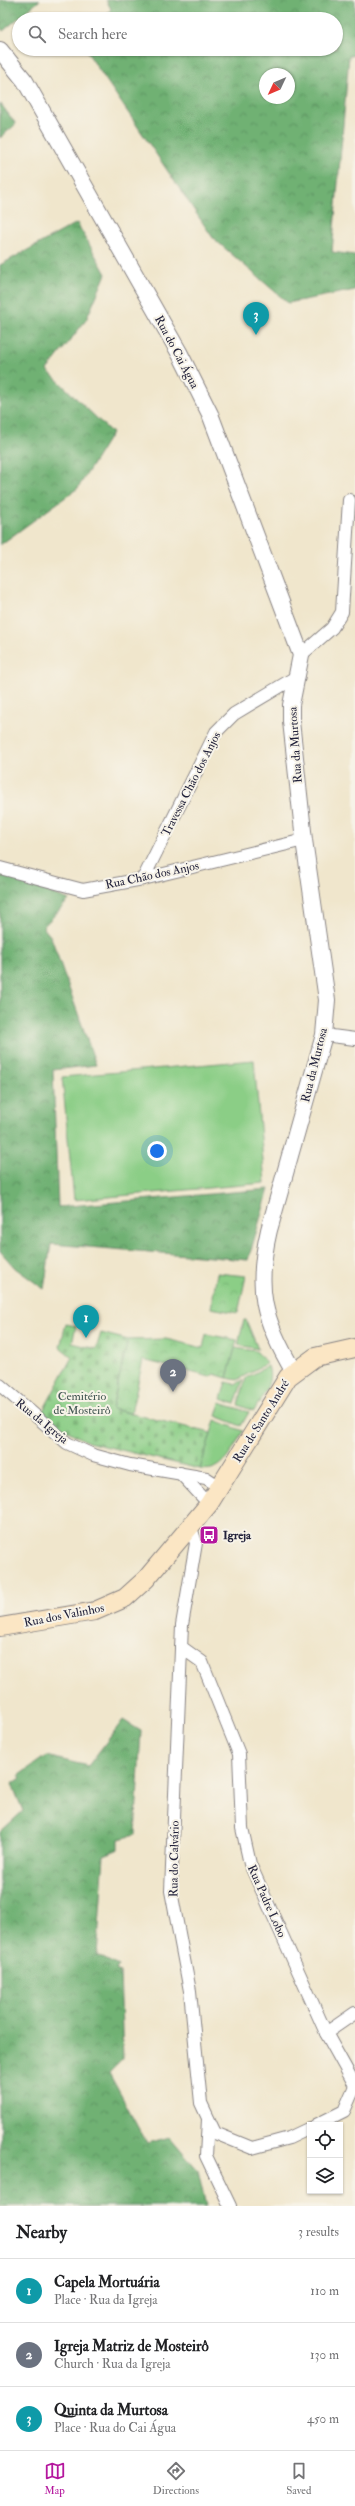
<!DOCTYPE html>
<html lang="en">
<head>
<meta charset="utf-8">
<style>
	:root { --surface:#fff; --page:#f6f6f6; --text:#202124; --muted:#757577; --line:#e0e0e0; --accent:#b5179e }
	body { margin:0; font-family:"IM FELL Double Pica",serif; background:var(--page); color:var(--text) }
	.controls { position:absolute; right:12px; bottom:12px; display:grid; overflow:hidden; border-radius:0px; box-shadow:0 1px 3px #0004 }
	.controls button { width:36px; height:36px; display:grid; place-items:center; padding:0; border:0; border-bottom:1px solid var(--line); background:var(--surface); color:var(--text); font:20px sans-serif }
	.compass { position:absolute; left:259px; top:68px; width:36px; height:36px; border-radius:50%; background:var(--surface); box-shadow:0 1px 3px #0004; rotate:226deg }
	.you { position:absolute; left:157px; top:1151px; width:14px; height:14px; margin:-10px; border:3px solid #fff; border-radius:50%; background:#1a73e8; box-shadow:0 0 0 6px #1a73e833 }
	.badge { display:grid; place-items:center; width:26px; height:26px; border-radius:50%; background:var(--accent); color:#fff; font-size:13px; font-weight:700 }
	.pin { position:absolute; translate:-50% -33px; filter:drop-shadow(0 1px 2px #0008) }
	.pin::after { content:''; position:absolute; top:21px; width:14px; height:12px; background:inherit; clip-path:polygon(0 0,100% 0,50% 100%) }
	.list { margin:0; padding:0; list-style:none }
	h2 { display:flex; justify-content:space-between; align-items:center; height:52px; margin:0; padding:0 16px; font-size:17px }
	h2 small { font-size:13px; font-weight:400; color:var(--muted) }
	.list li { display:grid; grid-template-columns:26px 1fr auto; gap:12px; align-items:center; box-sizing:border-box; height:64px; padding:0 16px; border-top:1px solid var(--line) }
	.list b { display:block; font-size:15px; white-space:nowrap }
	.list p { margin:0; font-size:13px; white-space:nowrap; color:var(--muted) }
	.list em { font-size:13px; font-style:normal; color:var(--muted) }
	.icon { flex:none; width:22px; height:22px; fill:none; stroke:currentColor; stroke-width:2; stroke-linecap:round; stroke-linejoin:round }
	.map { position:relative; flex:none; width:355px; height:2206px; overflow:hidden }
	.search { position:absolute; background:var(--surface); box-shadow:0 1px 3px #0004; left:12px; right:12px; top:12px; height:44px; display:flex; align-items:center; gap:10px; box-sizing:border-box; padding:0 14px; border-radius:22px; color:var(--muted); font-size:15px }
	.sheet { height:244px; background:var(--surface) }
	nav { display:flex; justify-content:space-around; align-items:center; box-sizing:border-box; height:56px; border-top:1px solid var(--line); background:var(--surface); font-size:11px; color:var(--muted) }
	nav a { display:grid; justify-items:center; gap:2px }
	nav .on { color:var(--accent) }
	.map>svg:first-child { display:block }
	.green { fill:#8bce86; stroke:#567860 }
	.forest { fill:url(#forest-crowns); stroke:#496a57; fill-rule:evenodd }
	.cemetery { fill:url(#cemetery-stones); stroke:#567860 }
	.park { fill:url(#park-crowns); stroke:#567860 }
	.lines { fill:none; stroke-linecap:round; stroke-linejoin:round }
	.minor-casing { stroke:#898484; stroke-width:14 }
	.tertiary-casing { stroke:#898484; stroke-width:18 }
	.secondary-casing { stroke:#898484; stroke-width:20 }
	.minor { stroke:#fff; stroke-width:12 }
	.tertiary { stroke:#fff; stroke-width:16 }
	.secondary { stroke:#fbe6c4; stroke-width:18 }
	.labels { text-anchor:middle; stroke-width:4; stroke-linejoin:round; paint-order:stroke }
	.street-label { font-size:12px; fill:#22223b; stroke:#f7f3e8 }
	.park-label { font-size:12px; fill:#425652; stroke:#f7f3e8 }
	.poi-label { font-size:12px; font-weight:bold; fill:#22223b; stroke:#f7f3e8; text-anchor:start }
</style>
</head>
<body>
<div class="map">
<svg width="355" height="2206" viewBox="0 0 355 2206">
	<defs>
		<pattern id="forest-crowns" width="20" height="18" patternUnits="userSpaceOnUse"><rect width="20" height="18" fill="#70b173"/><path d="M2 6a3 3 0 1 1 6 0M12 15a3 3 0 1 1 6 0" fill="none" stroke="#5c9060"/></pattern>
		<pattern id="cemetery-stones" width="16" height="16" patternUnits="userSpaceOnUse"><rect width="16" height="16" fill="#8bce86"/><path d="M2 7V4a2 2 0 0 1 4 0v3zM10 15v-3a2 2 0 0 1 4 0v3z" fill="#78b175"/></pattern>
		<pattern id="park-crowns" width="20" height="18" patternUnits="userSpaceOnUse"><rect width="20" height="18" fill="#8bce86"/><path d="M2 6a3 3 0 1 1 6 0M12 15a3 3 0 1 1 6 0" fill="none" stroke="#78b175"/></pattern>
	</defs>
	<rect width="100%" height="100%" fill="#f7f3e8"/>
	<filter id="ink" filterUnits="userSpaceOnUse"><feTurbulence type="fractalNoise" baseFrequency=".025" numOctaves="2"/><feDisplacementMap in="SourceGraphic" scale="8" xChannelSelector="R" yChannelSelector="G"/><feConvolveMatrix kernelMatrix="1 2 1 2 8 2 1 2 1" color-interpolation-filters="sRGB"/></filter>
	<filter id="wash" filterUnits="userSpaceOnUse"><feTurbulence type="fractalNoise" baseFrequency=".012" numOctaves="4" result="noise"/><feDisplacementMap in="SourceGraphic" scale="16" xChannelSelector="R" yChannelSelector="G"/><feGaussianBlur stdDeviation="0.9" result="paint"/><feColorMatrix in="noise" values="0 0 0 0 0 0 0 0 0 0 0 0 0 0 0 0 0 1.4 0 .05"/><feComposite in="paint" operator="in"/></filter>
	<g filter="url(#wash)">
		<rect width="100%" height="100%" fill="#f0e6cc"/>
		<!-- green -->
		<g class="green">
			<polygon points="254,1060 265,1183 74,1200 62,1077"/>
			<polygon points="244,1320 246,1320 258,1349 238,1345"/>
			<polygon points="235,1348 256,1351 267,1363 237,1380 227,1378"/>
			<path d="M268,1366C274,1383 262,1396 254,1411L238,1405L246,1378Z"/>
			<polygon points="243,1380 235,1404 221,1399 226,1382 235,1384"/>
			<polygon points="220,1403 249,1412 241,1426 216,1416"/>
			<path d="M215,1420L243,1431C233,1448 224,1474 200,1469Z"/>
		</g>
		<!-- forest -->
		<g class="forest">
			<polygon points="0,0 40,0 3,31 0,27"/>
			<path d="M106,0H355V55L349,56L332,252L355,255V290L288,303L213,238L85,49H336V19H104L111,9ZM265,74H289V98H265Z"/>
			<polygon points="0,103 16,124 0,138"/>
			<polygon points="77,223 106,274 86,320 47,370 112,433 78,488 0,545 0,265"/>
			<polygon points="0,873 69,900 43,927 51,937 96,1065 53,1070 58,1207 269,1189 248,1260 51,1244 44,1289 15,1268 0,1251"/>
			<polygon points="123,1720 141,1731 135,1835 119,1839 119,1849 104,1855 97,1955 118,1966 116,1970 120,1972 123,2059 109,2073 147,2143 170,2137 198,2170 206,2206 0,2206 0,1832 23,1811 12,1784 21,1778 19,1775 46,1756 88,1766"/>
		</g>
		<!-- cemetery -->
		<polygon class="cemetery" points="66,1324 76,1326 72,1343 96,1349 101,1333 128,1340 112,1409 211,1433 200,1469 88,1442 66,1430 43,1411 72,1357 60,1347"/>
		<!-- park -->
		<g class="park">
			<polygon points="217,1273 246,1276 238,1313 211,1308"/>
			<polygon points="206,1334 237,1340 227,1378 214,1374 210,1377 143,1360 131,1413 112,1409 128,1340 166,1339 203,1348"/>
		</g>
	</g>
	<g filter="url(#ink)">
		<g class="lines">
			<!-- minor casing -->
			<g class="minor-casing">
				<g id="minor">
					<polyline points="301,655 332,628 342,612 349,500"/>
					<polyline points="0,868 83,890 143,879 304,840"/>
					<polyline points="143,879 216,732 234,714 296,677"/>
					<polyline points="324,1035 355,1039"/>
					<polyline points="0,1385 67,1443 93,1455 130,1465 206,1478 220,1487"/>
					<polyline points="180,1473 209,1504"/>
					<polyline points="191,1528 196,1543 182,1625 171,1891 190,1991 201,2103 215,2133 252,2148 289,2138 310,2128"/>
					<polyline points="181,1647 202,1662 239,1754 242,1828 250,1864 326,2033 355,2085"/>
					<polyline points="326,2033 355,2013"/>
					<polyline points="208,2119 206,2156 230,2206"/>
					<polyline points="316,2125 344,2111 355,2086"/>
				</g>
			</g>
			<!-- tertiary casing -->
			<g class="tertiary-casing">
				<path id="tertiary" d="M0,50L25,81L180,354L210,414L301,655L291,705V721L304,840L327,1000L324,1035L269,1230C255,1289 263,1320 294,1372"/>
			</g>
			<!-- secondary casing -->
			<g class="secondary-casing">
				<polyline id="secondary" points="0,1627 95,1611 125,1598 146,1579 209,1504 288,1377 315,1357 355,1348"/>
			</g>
			<!-- minor -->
			<use href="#minor" class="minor"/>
			<!-- tertiary -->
			<use href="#tertiary" class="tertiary"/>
			<!-- secondary -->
			<use href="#secondary" class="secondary"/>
		</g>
	</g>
	<!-- icons -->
	<defs>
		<g id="bus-square" transform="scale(1)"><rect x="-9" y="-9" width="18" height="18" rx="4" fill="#b5179e" stroke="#f7f3e8"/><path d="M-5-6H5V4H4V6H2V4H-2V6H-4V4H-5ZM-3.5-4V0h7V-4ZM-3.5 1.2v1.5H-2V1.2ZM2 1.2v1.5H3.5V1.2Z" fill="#fff"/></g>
	</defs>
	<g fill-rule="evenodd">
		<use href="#bus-square" x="209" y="1535"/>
	</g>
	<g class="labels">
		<!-- street labels -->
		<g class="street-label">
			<text transform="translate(177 352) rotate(62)" y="4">Rua do Cai Água</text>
			<text transform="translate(295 745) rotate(-94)" y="4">Rua da Murtosa</text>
			<text transform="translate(191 784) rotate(-63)" y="4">Travessa Chão dos Anjos</text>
			<text transform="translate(152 875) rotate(-12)" y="4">Rua Chão dos Anjos</text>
			<text transform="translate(314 1065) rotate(-76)" y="4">Rua da Murtosa</text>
			<text transform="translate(42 1421) rotate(39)" y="4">Rua da Igreja</text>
			<text transform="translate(261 1421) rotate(-58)" y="4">Rua de Santo André</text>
			<text transform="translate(64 1615) rotate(-11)" y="4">Rua dos Valinhos</text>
			<text transform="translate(174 1859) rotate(-89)" y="4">Rua do Calvário</text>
			<text transform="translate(267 1901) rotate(66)" y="4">Rua Padre Lobo</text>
		</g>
		<!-- park labels -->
		<g class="park-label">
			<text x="82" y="1400">Cemitério<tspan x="82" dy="14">de Mosteirô</tspan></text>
		</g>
		<!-- poi labels -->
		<g class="poi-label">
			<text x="223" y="1539">Igreja</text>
		</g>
	</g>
</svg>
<div class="controls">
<button><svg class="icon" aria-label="locate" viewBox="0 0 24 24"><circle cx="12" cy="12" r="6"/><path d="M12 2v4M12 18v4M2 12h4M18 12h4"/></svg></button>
<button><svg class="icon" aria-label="layers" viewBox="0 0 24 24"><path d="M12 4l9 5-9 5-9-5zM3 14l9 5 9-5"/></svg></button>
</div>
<svg class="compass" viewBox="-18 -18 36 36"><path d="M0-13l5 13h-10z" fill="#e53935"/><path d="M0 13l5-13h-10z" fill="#757577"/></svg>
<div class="you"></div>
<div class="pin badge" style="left:86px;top:1338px;background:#0f9aa8">1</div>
<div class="pin badge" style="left:173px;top:1392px;background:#6b7280">2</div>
<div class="pin badge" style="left:256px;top:335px;background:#0f9aa8">3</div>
<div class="search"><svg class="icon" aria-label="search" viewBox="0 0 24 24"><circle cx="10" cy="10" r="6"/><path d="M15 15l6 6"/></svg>Search here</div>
</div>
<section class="sheet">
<h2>Nearby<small>3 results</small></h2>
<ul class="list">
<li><span class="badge" style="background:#0f9aa8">1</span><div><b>Capela Mortuária</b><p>Place · Rua da Igreja</p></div><em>110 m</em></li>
<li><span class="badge" style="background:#6b7280">2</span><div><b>Igreja Matriz de Mosteirô</b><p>Church · Rua da Igreja</p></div><em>130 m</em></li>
<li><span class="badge" style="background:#0f9aa8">3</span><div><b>Quinta da Murtosa</b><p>Place · Rua do Cai Água</p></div><em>450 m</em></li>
</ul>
</section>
<nav>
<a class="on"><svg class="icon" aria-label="map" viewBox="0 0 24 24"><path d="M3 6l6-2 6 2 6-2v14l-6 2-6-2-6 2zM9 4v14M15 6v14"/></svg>Map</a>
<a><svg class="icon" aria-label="directions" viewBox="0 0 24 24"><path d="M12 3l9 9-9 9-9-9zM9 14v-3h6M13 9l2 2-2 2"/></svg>Directions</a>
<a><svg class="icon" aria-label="saved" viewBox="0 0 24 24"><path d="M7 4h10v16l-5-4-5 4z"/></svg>Saved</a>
</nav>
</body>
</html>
